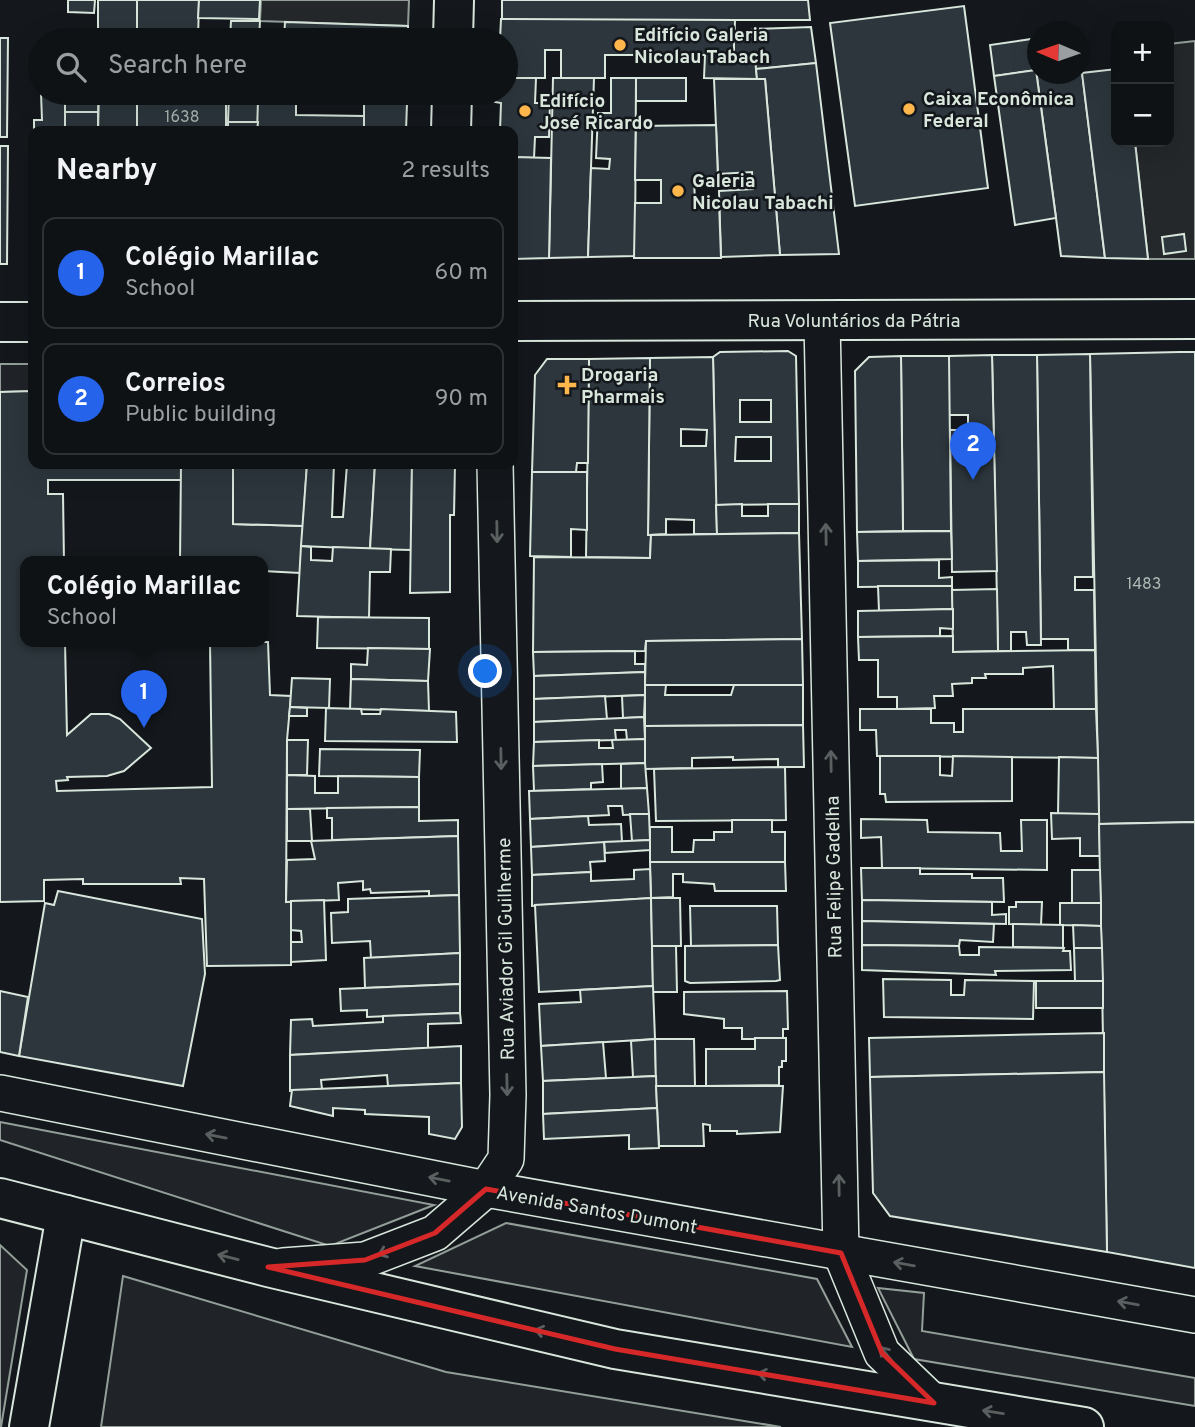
<!DOCTYPE html>
<html lang="en">
<head>
<meta charset="utf-8">
<style>
	:root { --surface:#0f1215; --page:#181b1e; --text:#f1f3f6; --muted:#9b9ea0; --line:#2f3234; --accent:#2563eb }
	body { margin:0; font-family:Overpass,sans-serif; background:var(--page); color:var(--text) }
	.controls { position:absolute; right:21px; top:21px; display:grid; overflow:hidden; border-radius:14px; box-shadow:0 7px 28px #0002 }
	.controls button { width:63px; height:63px; display:grid; place-items:center; padding:0; border:0; border-bottom:2px solid var(--line); background:var(--surface); color:var(--text); font:35px sans-serif }
	.compass { position:absolute; left:1027px; top:21px; width:63px; height:63px; border-radius:50%; background:var(--surface); box-shadow:0 7px 28px #0002; rotate:272deg }
	.you { position:absolute; left:486px; top:672px; width:24px; height:24px; margin:-18px; border:5px solid #fff; border-radius:50%; background:#1a73e8; box-shadow:0 0 0 10px #1a73e833 }
	.badge { display:grid; place-items:center; width:46px; height:46px; border-radius:50%; background:var(--accent); color:#fff; font-size:23px; font-weight:700 }
	.pin { position:absolute; translate:-50% -58px; filter:drop-shadow(0 2px 4px #0008) }
	.pin::after { content:''; position:absolute; top:37px; width:24px; height:21px; background:inherit; clip-path:polygon(0 0,100% 0,50% 100%) }
	.popup { position:absolute; left:20px; top:556px; width:248px; height:91px; box-sizing:border-box; display:grid; place-content:center; border-radius:14px; background:var(--surface); filter:drop-shadow(0 2px 5px #0005); font-size:23px; white-space:nowrap; color:var(--muted) }
	.popup b { font-size:26px; color:var(--text) }
	.popup::after { content:''; position:absolute; left:50%; top:100%; margin-left:-14px; border:14px solid transparent; border-top-color:var(--surface) }
	.list { margin:0; padding:0; list-style:none }
	h2 { display:flex; justify-content:space-between; align-items:center; height:91px; margin:0; padding:0 28px; font-size:30px }
	h2 small { font-size:23px; font-weight:400; color:var(--muted) }
	.list li { display:grid; grid-template-columns:46px 1fr auto; gap:21px; align-items:center; box-sizing:border-box; height:112px; margin:0 14px 14px; padding:0 14px; border:2px solid var(--line); border-radius:14px }
	.list b { display:block; font-size:26px; white-space:nowrap }
	.list p { margin:0; font-size:23px; white-space:nowrap; color:var(--muted) }
	.list em { font-size:23px; font-style:normal; color:var(--muted) }
	.icon { flex:none; width:38px; height:38px; fill:none; stroke:currentColor; stroke-width:2; stroke-linecap:round; stroke-linejoin:round }
	.map { position:relative; flex:none; width:1195px; height:1427px; overflow:hidden }
	.search { position:absolute; background:var(--surface); box-shadow:0 7px 28px #0002; left:28px; top:28px; width:490px; height:77px; display:flex; align-items:center; gap:18px; box-sizing:border-box; padding:0 24px; border-radius:38px; color:var(--muted); font-size:26px }
	.panel { position:absolute; background:var(--surface); box-shadow:0 7px 28px #0002; left:28px; top:126px; width:490px; height:343px; border-radius:14px }
	.map>svg:first-child { display:block }
	.green { fill:#202428; stroke:#939e99; stroke-width:2 }
	.parking { fill:#24282b; stroke:#939e99; stroke-width:2 }
	.building { fill:#2c363c; stroke:#d8e6dc; stroke-width:2; fill-rule:evenodd }
	.lines { fill:none; stroke-linecap:round; stroke-linejoin:round }
	.street-casing { stroke:#d8e6dc; stroke-width:38 }
	.secondary-casing { stroke:#d8e6dc; stroke-width:42 }
	.primary-casing { stroke:#d8e6dc; stroke-width:42 }
	.street { stroke:#14181c; stroke-width:35 }
	.secondary { stroke:#14181c; stroke-width:38 }
	.primary { stroke:#14181c; stroke-width:38 }
	.oneway { stroke:#59605f }
	.marked { fill:none; stroke:#d62828; stroke-width:5; stroke-linejoin:round }
	.poi-dot { fill:#ffb74d; stroke:#14181c; stroke-width:2.5 }
	.labels { text-anchor:middle; stroke-width:5; stroke-linejoin:round; paint-order:stroke }
	.number-label { font-size:16px; fill:#adbab4 }
	.poi-label { font-size:19px; font-weight:bold; fill:#d8e6dc; stroke:#14181c; text-anchor:start }
	.street-label { font-size:19px; fill:#d8e6dc; stroke:#14181c }
</style>
</head>
<body>
<div class="map">
<svg width="1195" height="1427" viewBox="0 0 1195 1427">
	<rect width="100%" height="100%" fill="#14181c"/>
	<!-- green -->
	<g class="green">
		<polygon points="0,364 33,364 33,391 0,392"/>
		<polygon points="0,1122 434,1205 330,1246 0,1140"/>
		<polygon points="506,1223 817,1279 852,1347 415,1266"/>
		<polygon points="0,1245 27,1270 1,1427 0,1427"/>
		<polygon points="123,1276 446,1372 781,1427 101,1427"/>
		<polygon points="878,1288 924,1293 922,1331 1195,1378 1195,1406 914,1359"/>
	</g>
	<!-- parking -->
	<g class="parking">
		<polygon points="261,0 409,0 408,26 260,21"/>
		<polygon points="1195,41 1195,259 1148,259 1135,142 1169,142 1169,44"/>
	</g>
	<!-- building -->
	<g class="building">
		<polygon points="68,0 95,0 94,13 68,12"/>
		<rect x="98" y="0" width="39" height="40"/>
		<polygon points="137,0 199,0 198,40 137,40"/>
		<polygon points="199,0 260,0 259,19 198,18"/>
		<polygon points="502,0 808,0 810,20 502,20"/>
		<polygon points="964,6 988,188 855,206 830,23"/>
		<polygon points="501,19 735,20 734,55 755,56 757,79 704,78 705,55 605,55 605,78 561,78 561,50 545,50 545,78 506,78 506,40 500,40"/>
		<polygon points="231,21 260,21 259,40 230,40"/>
		<polygon points="285,22 408,26 408,40 284,40"/>
		<polygon points="811,27 816,63 756,69 755,56 734,55 734,35 752,36 752,29"/>
		<polygon points="69,34 98,35 98,40 64,40 69,39"/>
		<polygon points="0,38 8,38 7,137 0,137"/>
		<polygon points="1038,38 1038,70 994,76 990,45"/>
		<polygon points="816,63 839,254 780,255 765,79 757,79 756,69"/>
		<polygon points="1080,64 1081,64 1105,258 1061,256 1056,218 1036,70 1038,74 1080,74"/>
		<polygon points="1116,69 1116,142 1135,142 1148,259 1105,258 1082,73"/>
		<polygon points="1036,70 1056,218 1015,225 994,76"/>
		<polygon points="506,78 536,78 535,103 550,103 549,137 535,137 534,158 513,157 513,131 500,131 501,103 495,102 495,93 506,93"/>
		<polygon points="553,78 594,78 588,257 549,258"/>
		<polygon points="611,78 636,78 635,256 588,257 591,168 609,169 610,159 596,158 598,113 611,113"/>
		<rect x="636" y="78" width="50" height="23"/>
		<polygon points="714,79 765,79 780,255 721,257 719,191 753,189 752,172 718,174"/>
		<polygon points="41,93 65,93 65,131 34,131 34,120 42,120"/>
		<polygon points="65,93 99,93 98,112 65,112"/>
		<polygon points="99,93 137,93 137,131 98,131"/>
		<polygon points="137,93 218,95 218,100 226,100 226,131 137,131"/>
		<polygon points="229,93 259,93 258,122 228,122"/>
		<polygon points="283,93 407,93 407,103 282,101"/>
		<polygon points="258,101 296,101 296,115 364,116 364,131 257,131"/>
		<polygon points="364,102 407,103 406,131 364,131"/>
		<rect x="65" y="112" width="33" height="19"/>
		<polygon points="228,122 258,122 257,131 228,131"/>
		<polygon points="716,125 718,179 694,179 695,202 719,202 721,258 634,258 635,203 661,203 661,180 635,180 636,126"/>
		<polygon points="0,146 8,146 7,264 0,264"/>
		<polygon points="513,157 551,158 549,258 513,259"/>
		<polygon points="29,186 33,186 33,264 30,264 29,259"/>
		<polygon points="1184,234 1186,251 1164,254 1162,237"/>
		<path d="M788,351L796,356L799,504L716,505L713,357L720,352ZM740,400H771V422H740ZM736,437H771V461H735Z"/>
		<polygon points="1180,352 1195,352 1195,822 1099,824 1090,354"/>
		<polygon points="1090,354 1093,577 1075,577 1075,590 1094,590 1095,650 1068,650 1068,639 1041,639 1037,355"/>
		<polygon points="992,355 1037,355 1041,645 1027,645 1026,632 1011,632 1011,651 998,651"/>
		<polygon points="992,355 997,571 952,572 950,430 968,430 968,415 949,415 949,356"/>
		<polygon points="901,356 949,356 951,531 903,531"/>
		<polygon points="901,356 903,531 857,532 855,371 869,357"/>
		<path d="M713,357L717,534H694V520L666,519V534L648,535L650,358ZM681,429L707,430L706,446H681Z"/>
		<polygon points="650,358 648,535 651,535 650,558 586,557 589,359"/>
		<polygon points="547,359 589,359 588,463 577,463 576,472 532,472 535,375"/>
		<polygon points="33,391 33,464 181,464 181,480 48,480 48,494 63,494 64,562 25,562 25,642 65,642 67,735 91,714 109,714 120,719 151,748 124,771 107,776 67,777 68,780 56,781 57,791 212,787 210,642 268,642 270,695 291,696 287,740 286,902 291,901 291,965 207,966 204,879 180,878 181,884 83,884 83,879 44,880 44,901 0,902 0,392"/>
		<polygon points="181,464 233,464 233,524 303,526 300,573 263,571 263,562 180,562"/>
		<polygon points="233,464 307,464 303,526 233,524"/>
		<polygon points="307,464 334,464 332,517 343,517 347,464 375,464 370,549 301,546"/>
		<polygon points="375,464 412,464 411,550 370,549"/>
		<polygon points="412,464 455,464 454,515 450,515 450,592 410,593"/>
		<polygon points="532,472 587,472 587,530 571,529 571,557 530,556"/>
		<polygon points="742,504 742,516 768,516 768,504 799,504 799,533 717,534 716,505"/>
		<polygon points="951,531 952,559 858,561 857,532"/>
		<polygon points="799,533 802,639 646,641 645,651 533,652 534,557 650,558 651,535"/>
		<polygon points="301,546 311,547 311,560 332,561 333,547 391,549 390,572 370,572 369,618 297,616"/>
		<polygon points="939,560 939,578 952,577 952,586 858,587 858,561"/>
		<polygon points="878,586 952,586 953,609 879,611"/>
		<polygon points="997,589 998,651 953,652 952,590"/>
		<polygon points="953,609 953,629 940,628 940,636 858,637 858,611"/>
		<polygon points="318,617 429,618 429,649 317,648"/>
		<polygon points="953,636 953,652 1095,650 1096,709 1054,710 1053,666 1023,668 1023,674 985,674 986,678 972,678 972,683 952,684 953,696 934,696 935,708 897,709 897,697 878,697 878,660 859,660 858,637"/>
		<polygon points="802,639 803,685 645,685 646,641"/>
		<polygon points="368,648 430,649 428,681 351,679 351,664 367,665"/>
		<polygon points="635,651 635,664 645,664 645,672 534,676 533,652"/>
		<polygon points="645,672 645,695 534,699 534,676"/>
		<polygon points="292,678 330,679 329,708 290,707"/>
		<polygon points="351,679 428,681 429,711 350,709"/>
		<polygon points="645,685 666,685 665,695 731,695 734,685 803,685 803,725 645,726"/>
		<polygon points="645,695 644,717 623,718 622,696"/>
		<polygon points="605,696 607,719 534,722 534,699"/>
		<polygon points="290,707 307,708 307,716 289,716"/>
		<polygon points="326,708 361,709 362,714 380,714 381,709 456,712 457,742 325,741"/>
		<polygon points="860,709 931,709 931,723 954,723 954,732 963,732 963,709 1096,709 1098,758 877,756 876,730 860,730"/>
		<polygon points="644,717 645,739 627,740 626,730 615,730 616,740 534,742 534,722"/>
		<polygon points="803,725 804,767 778,767 778,759 733,760 733,757 692,758 692,768 645,769 645,726"/>
		<polygon points="645,739 645,763 533,766 534,742 599,740 599,748 613,748 612,740"/>
		<polygon points="287,740 308,740 307,775 287,775"/>
		<polygon points="320,749 420,750 419,777 319,776"/>
		<polygon points="880,756 940,756 940,775 952,776 953,756 1012,757 1012,801 886,802 885,794 880,794"/>
		<polygon points="1059,757 1098,758 1099,814 1058,814"/>
		<polygon points="645,763 647,788 621,789 621,764"/>
		<polygon points="602,764 603,782 591,783 591,789 534,791 533,766"/>
		<polygon points="785,767 786,820 656,821 654,769"/>
		<polygon points="287,775 315,776 315,793 338,793 338,776 419,777 419,807 287,809"/>
		<polygon points="647,788 649,814 623,815 622,806 608,806 609,815 530,819 529,791"/>
		<polygon points="419,807 419,821 458,820 458,836 332,840 332,818 327,818 327,808"/>
		<polygon points="287,809 310,809 312,841 287,841"/>
		<polygon points="1051,813 1099,814 1100,856 1080,856 1080,838 1052,839"/>
		<polygon points="630,814 649,814 650,840 632,841"/>
		<polygon points="588,816 589,825 621,824 622,842 531,847 530,819"/>
		<polygon points="861,819 927,820 928,832 1000,833 1001,851 1022,851 1021,820 1047,820 1047,870 882,868 881,837 861,838"/>
		<polygon points="732,820 772,820 772,832 785,832 785,862 650,862 650,827 672,827 672,852 693,852 694,840 714,840 714,832 732,832"/>
		<polygon points="1195,822 1195,1268 1107,1252 1099,824"/>
		<polygon points="458,836 459,895 429,896 429,891 371,893 370,889 363,890 363,881 338,883 339,900 286,902 287,860 315,859 311,841"/>
		<polygon points="650,840 650,850 605,853 604,842"/>
		<polygon points="604,842 605,861 590,862 591,872 532,875 531,847"/>
		<polygon points="650,862 785,862 786,891 715,891 714,884 683,882 683,874 673,874 673,897 651,898"/>
		<polygon points="861,868 920,868 920,874 972,874 972,878 1003,878 1004,902 862,900"/>
		<polygon points="650,869 651,898 532,906 532,875 591,872 591,881 634,879 634,870"/>
		<polygon points="1072,870 1100,870 1101,903 1072,903"/>
		<polygon points="58,891 202,919 205,974 183,1086 19,1056 45,903 54,905"/>
		<polygon points="459,895 460,953 371,958 370,941 332,943 331,913 348,912 348,899"/>
		<polygon points="651,898 653,986 539,992 535,905"/>
		<polygon points="651,898 680,898 681,946 652,946"/>
		<polygon points="324,900 326,960 291,962 291,942 302,942 301,931 291,930 291,901"/>
		<polygon points="862,900 992,902 992,915 1006,914 1006,924 862,921"/>
		<polygon points="1016,902 1042,902 1041,925 1009,924 1009,907 1016,907"/>
		<polygon points="1060,903 1101,903 1101,926 1060,925"/>
		<polygon points="690,906 777,906 778,945 691,946"/>
		<polygon points="862,921 994,924 993,942 960,940 959,946 862,945"/>
		<polygon points="1013,924 1063,925 1063,948 1013,947"/>
		<polygon points="1073,925 1101,926 1102,948 1074,948"/>
		<polygon points="778,945 780,980 776,981 690,983 685,981 685,946"/>
		<polygon points="862,945 959,946 960,955 979,955 979,947 1064,948 1063,951 1070,951 1071,970 995,971 996,975 862,970"/>
		<polygon points="652,946 676,946 677,992 653,992"/>
		<polygon points="1074,948 1102,948 1103,981 1075,981"/>
		<polygon points="460,953 460,984 365,988 364,958"/>
		<polygon points="883,979 951,980 951,995 964,995 965,980 1034,981 1033,1019 884,1017"/>
		<rect x="1036" y="981" width="67" height="27"/>
		<polygon points="460,984 460,1013 367,1017 367,1010 341,1011 340,989"/>
		<polygon points="653,986 655,1039 541,1046 539,1004 581,1002 580,990"/>
		<polygon points="0,991 28,997 19,1056 0,1052"/>
		<polygon points="787,991 788,1029 783,1029 783,1039 742,1039 742,1028 724,1028 724,1019 684,1014 684,992"/>
		<polygon points="460,1013 461,1023 428,1024 428,1048 290,1055 291,1020 312,1019 313,1026 383,1022 383,1016"/>
		<polygon points="1104,1033 1104,1072 870,1077 869,1038"/>
		<polygon points="755,1038 786,1038 786,1061 782,1061 782,1067 779,1067 779,1085 706,1086 706,1049 755,1049"/>
		<polygon points="655,1039 656,1076 633,1077 631,1041"/>
		<polygon points="655,1039 694,1039 695,1086 656,1086"/>
		<polygon points="603,1042 606,1078 543,1081 541,1046"/>
		<polygon points="461,1046 461,1083 388,1086 387,1075 321,1080 322,1089 290,1091 290,1055"/>
		<polygon points="1104,1072 1107,1252 890,1216 873,1193 870,1077"/>
		<polygon points="656,1076 657,1108 543,1114 543,1081"/>
		<polygon points="461,1083 462,1127 455,1139 429,1134 429,1117 365,1114 365,1110 333,1108 333,1116 290,1106 292,1090"/>
		<polygon points="656,1086 783,1086 780,1132 737,1134 737,1131 710,1131 710,1125 703,1124 704,1146 659,1146"/>
		<polygon points="657,1108 659,1148 629,1149 629,1135 544,1139 543,1114"/>
	</g>
	<g class="lines">
		<!-- street casing -->
		<g class="street-casing">
			<g id="street">
				<polyline points="822,320 841,1253 882,1353 934,1403"/>
				<polyline points="0,1093 486,1189 1195,1315"/>
				<polyline points="283,1266 365,1260 435,1233 486,1189 506,1159 508,1095 495,464"/>
			</g>
		</g>
		<!-- secondary casing -->
		<g class="secondary-casing">
			<g id="secondary">
				<polyline points="453,40 454,0"/>
				<polyline points="451,131 452,93"/>
				<polyline points="513,321 1195,319"/>
				<polyline points="0,322 33,322"/>
			</g>
		</g>
		<!-- primary casing -->
		<g class="primary-casing">
			<g id="primary">
				<polyline points="0,1198 268,1267 615,1349 1084,1427"/>
				<polyline points="29,1427 66,1215"/>
			</g>
		</g>
		<!-- street -->
		<use href="#street" class="street"/>
		<!-- secondary -->
		<use href="#secondary" class="secondary"/>
		<!-- primary -->
		<use href="#primary" class="primary"/>
	</g>
	<!-- one-way arrows -->
	<defs><path id="oneway-shaft" d="M-6 0H5M1.5-3L5.5 0L1.5 3" fill="none" stroke-width="1.6" stroke-linecap="round" stroke-linejoin="round" transform="scale(1.75)"/></defs>
	<g class="oneway">
		<use href="#oneway-shaft" transform="translate(497 532) rotate(89)"/>
		<use href="#oneway-shaft" transform="translate(826 534) rotate(-91)"/>
		<use href="#oneway-shaft" transform="translate(501 759) rotate(89)"/>
		<use href="#oneway-shaft" transform="translate(831 761) rotate(-91)"/>
		<use href="#oneway-shaft" transform="translate(507 1085) rotate(89)"/>
		<use href="#oneway-shaft" transform="translate(216 1136) rotate(-169)"/>
		<use href="#oneway-shaft" transform="translate(439 1179) rotate(-169)"/>
		<use href="#oneway-shaft" transform="translate(839 1185) rotate(-91)"/>
		<use href="#oneway-shaft" transform="translate(388 1251) rotate(159)"/>
		<use href="#oneway-shaft" transform="translate(228 1257) rotate(-166)"/>
		<use href="#oneway-shaft" transform="translate(904 1264) rotate(-170)"/>
		<use href="#oneway-shaft" transform="translate(1128 1303) rotate(-170)"/>
		<use href="#oneway-shaft" transform="translate(545 1332) rotate(-167)"/>
		<use href="#oneway-shaft" transform="translate(887 1355) rotate(-129)"/>
		<use href="#oneway-shaft" transform="translate(768 1375) rotate(-170)"/>
		<use href="#oneway-shaft" transform="translate(993 1412) rotate(-171)"/>
	</g>
	<!-- marked area -->
	<path class="marked" d="M486,1189L841,1253L882,1353L934,1403L615,1349L268,1267L365,1260L435,1233Z"/>
	<!-- markers -->
	<g class="poi-dot">
		<circle cx="620" cy="45" r="7"/>
		<circle cx="909" cy="109" r="7"/>
		<circle cx="525" cy="111" r="7"/>
		<circle cx="678" cy="191" r="7"/>
		<path d="M563.5 374.5h7v7h7v7h-7v7h-7v-7h-7v-7h7z"/>
	</g>
	<g class="labels">
		<!-- number labels -->
		<g class="number-label">
			<text x="182" y="122">1638</text>
			<text x="1144" y="589">1483</text>
		</g>
		<!-- poi labels -->
		<g class="poi-label">
			<text x="634" y="41">Edifício Galeria<tspan x="634" dy="22">Nicolau Tabach</tspan></text>
			<text x="923" y="105">Caixa Econômica<tspan x="923" dy="22">Federal</tspan></text>
			<text x="539" y="107">Edifício<tspan x="539" dy="22">José Ricardo</tspan></text>
			<text x="692" y="187">Galeria<tspan x="692" dy="22">Nicolau Tabachi</tspan></text>
			<text x="581" y="381">Drogaria<tspan x="581" dy="22">Pharmais</tspan></text>
		</g>
		<!-- street labels -->
		<g class="street-label">
			<text x="854" y="327">Rua Voluntários da Pátria</text>
			<text transform="translate(833 877) rotate(-91)" y="7">Rua Felipe Gadelha</text>
			<text transform="translate(505 949) rotate(-91)" y="7">Rua Aviador Gil Guilherme</text>
			<text transform="translate(597 1209) rotate(10)" y="7">Avenida Santos Dumont</text>
		</g>
	</g>
</svg>
<div class="controls">
<button>+</button>
<button>−</button>
</div>
<svg class="compass" viewBox="-18 -18 36 36"><path d="M0-13l5 13h-10z" fill="#e53935"/><path d="M0 13l5-13h-10z" fill="#9b9ea0"/></svg>
<div class="you"></div>
<div class="pin badge" style="left:144px;top:728px">1</div>
<div class="popup"><b>Colégio Marillac</b>School</div>
<div class="pin badge" style="left:973px;top:480px">2</div>
<div class="search"><svg class="icon" aria-label="search" viewBox="0 0 24 24"><circle cx="10" cy="10" r="6"/><path d="M15 15l6 6"/></svg>Search here</div>
<section class="panel">
<h2>Nearby<small>2 results</small></h2>
<ul class="list">
<li><span class="badge">1</span><div><b>Colégio Marillac</b><p>School</p></div><em>60 m</em></li>
<li><span class="badge">2</span><div><b>Correios</b><p>Public building</p></div><em>90 m</em></li>
</ul>
</section>
</div>
</body>
</html>
